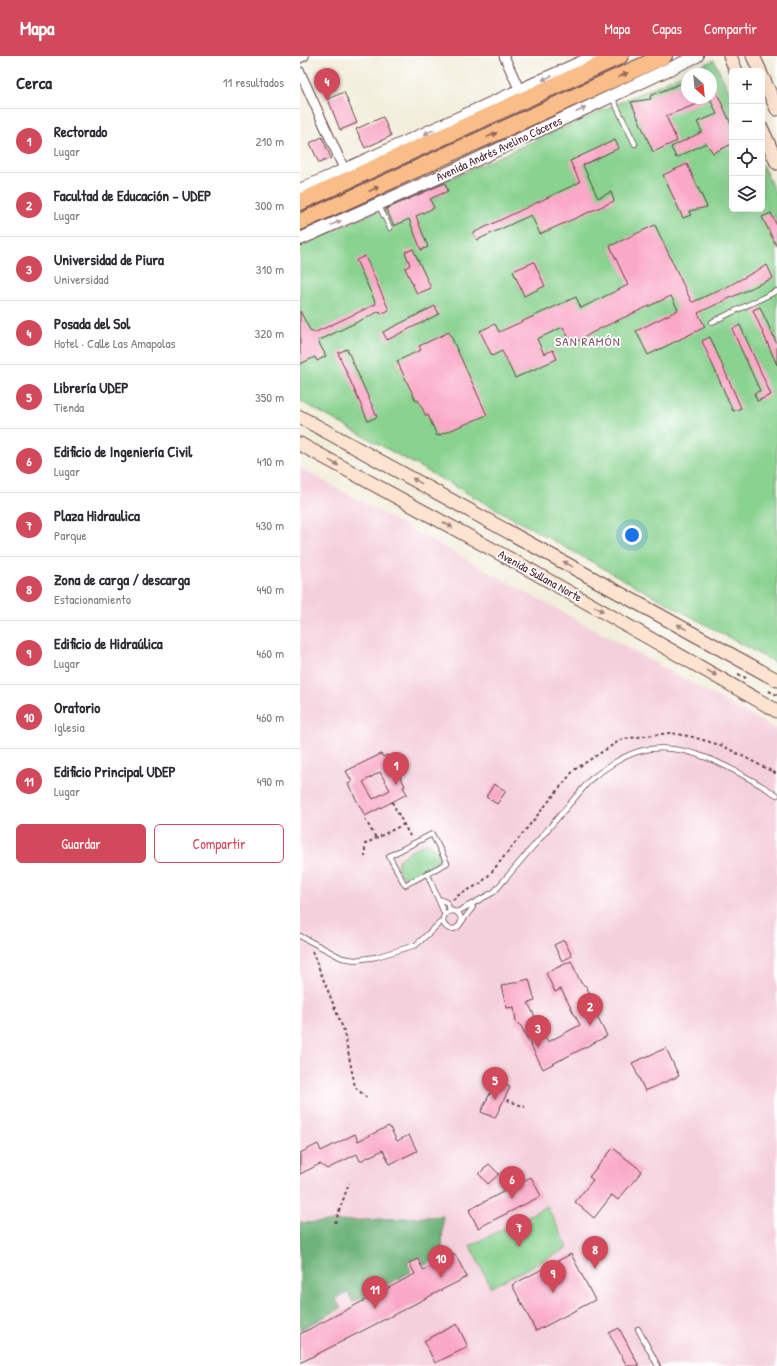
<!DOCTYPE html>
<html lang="es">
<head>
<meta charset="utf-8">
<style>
	:root { --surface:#fff; --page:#f2f2f3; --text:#2b2b33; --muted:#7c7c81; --line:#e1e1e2; --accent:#d1495b }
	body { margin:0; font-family:"Patrick Hand",sans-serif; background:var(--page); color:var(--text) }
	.controls { position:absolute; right:12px; top:12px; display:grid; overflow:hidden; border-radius:6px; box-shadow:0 4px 16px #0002 }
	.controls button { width:36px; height:36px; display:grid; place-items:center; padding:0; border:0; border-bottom:1px solid var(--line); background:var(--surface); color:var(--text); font:20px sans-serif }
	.compass { position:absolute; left:381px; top:12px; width:36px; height:36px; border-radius:50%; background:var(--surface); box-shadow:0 4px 16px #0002; rotate:153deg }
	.you { position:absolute; left:332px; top:479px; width:14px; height:14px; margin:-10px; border:3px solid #fff; border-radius:50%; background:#1a73e8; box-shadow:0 0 0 6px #1a73e833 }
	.badge { display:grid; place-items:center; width:26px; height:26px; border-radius:50%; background:var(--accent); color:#fff; font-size:13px; font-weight:700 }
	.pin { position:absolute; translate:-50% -33px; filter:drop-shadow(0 1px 2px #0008) }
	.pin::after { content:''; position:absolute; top:21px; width:14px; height:12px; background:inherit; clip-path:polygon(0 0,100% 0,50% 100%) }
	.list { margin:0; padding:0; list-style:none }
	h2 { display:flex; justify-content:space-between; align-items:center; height:52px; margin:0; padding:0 16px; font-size:17px }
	h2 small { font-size:13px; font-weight:400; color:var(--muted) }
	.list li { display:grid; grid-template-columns:26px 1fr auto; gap:12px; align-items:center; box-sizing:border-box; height:64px; padding:0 16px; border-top:1px solid var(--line) }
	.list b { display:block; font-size:15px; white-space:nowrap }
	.list p { margin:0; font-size:13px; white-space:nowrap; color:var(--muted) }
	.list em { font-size:13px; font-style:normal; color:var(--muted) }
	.actions { display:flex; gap:8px; padding:12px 16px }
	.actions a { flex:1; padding:9px 0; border:1px solid var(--accent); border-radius:6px; text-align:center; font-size:14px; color:var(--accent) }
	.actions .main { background:var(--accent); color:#fff }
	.icon { flex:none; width:22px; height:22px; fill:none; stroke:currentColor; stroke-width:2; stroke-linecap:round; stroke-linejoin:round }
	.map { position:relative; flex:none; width:477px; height:1310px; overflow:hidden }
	header { display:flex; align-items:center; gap:24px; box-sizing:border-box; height:56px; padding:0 20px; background:var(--accent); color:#fff }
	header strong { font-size:19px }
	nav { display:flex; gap:22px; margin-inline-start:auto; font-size:14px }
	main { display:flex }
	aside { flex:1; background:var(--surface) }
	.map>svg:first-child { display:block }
	.built { fill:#f4cfdc }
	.green { fill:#89d28f; stroke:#6a785d; fill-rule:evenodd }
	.forest { fill:#6eb47a; stroke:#5c6a52 }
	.building { fill:#f9a8c6; fill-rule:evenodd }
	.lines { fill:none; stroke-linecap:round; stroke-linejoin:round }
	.service-casing { stroke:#633e45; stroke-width:6 }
	.minor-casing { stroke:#633e45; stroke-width:11 }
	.tertiary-casing { stroke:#633e45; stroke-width:14 }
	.secondary-casing { stroke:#633e45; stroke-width:15 }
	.trunk-casing { stroke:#633e45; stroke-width:18 }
	.path { stroke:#633e45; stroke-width:2; stroke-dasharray:3 3; stroke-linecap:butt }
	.service { stroke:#fff; stroke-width:4.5 }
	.minor { stroke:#fff; stroke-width:9 }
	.tertiary { stroke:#fff; stroke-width:12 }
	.secondary { stroke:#fce5d0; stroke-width:13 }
	.trunk { stroke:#f8bd89; stroke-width:16 }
	.oneway { fill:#986655 }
	.oneway2 { fill:#ae9aa0 }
	.oneway3 { fill:#a3827e }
	.labels { text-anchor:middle; stroke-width:3.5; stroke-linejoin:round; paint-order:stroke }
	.street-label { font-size:12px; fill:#4a1f2b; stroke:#fff }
	.neighbourhood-label { font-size:13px; letter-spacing:1px; fill:#874f61; stroke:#fff }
</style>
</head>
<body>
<header>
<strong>Mapa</strong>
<nav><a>Mapa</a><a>Capas</a><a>Compartir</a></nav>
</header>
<main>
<aside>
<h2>Cerca<small>11 resultados</small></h2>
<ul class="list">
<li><span class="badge">1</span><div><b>Rectorado</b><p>Lugar</p></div><em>210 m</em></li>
<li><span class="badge">2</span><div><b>Facultad de Educación - UDEP</b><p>Lugar</p></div><em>300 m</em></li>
<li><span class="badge">3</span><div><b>Universidad de Piura</b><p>Universidad</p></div><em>310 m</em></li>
<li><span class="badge">4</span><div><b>Posada del Sol</b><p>Hotel · Calle Las Amapolas</p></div><em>320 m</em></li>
<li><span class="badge">5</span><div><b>Librería UDEP</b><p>Tienda</p></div><em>350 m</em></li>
<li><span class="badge">6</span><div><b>Edificio de Ingeniería Civil</b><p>Lugar</p></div><em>410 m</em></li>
<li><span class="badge">7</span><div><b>Plaza Hidraulica</b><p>Parque</p></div><em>430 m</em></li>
<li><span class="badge">8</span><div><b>Zona de carga / descarga</b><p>Estacionamiento</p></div><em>440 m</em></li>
<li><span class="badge">9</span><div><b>Edificio de Hidraúlica</b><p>Lugar</p></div><em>460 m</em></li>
<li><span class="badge">10</span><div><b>Oratorio</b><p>Iglesia</p></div><em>460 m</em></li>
<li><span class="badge">11</span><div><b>Edificio Principal UDEP</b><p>Lugar</p></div><em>490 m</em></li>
</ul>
<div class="actions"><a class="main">Guardar</a><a>Compartir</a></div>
</aside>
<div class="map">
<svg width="477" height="1310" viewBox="0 0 477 1310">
	<rect width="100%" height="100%" fill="#fff"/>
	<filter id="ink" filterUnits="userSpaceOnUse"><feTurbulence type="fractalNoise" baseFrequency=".025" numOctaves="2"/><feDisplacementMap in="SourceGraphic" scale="8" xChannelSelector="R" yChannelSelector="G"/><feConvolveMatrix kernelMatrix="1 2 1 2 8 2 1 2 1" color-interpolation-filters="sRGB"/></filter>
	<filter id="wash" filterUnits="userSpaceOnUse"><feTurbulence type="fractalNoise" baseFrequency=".012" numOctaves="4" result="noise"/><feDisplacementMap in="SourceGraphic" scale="16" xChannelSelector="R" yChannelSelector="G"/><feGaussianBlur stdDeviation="0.9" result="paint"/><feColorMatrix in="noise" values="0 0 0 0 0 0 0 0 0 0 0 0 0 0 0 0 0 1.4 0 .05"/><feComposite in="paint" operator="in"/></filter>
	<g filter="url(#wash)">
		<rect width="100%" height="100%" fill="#f2eedb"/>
		<!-- built -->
		<polygon class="built" points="0,412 477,674 477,1310 0,1310"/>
		<!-- green -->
		<g class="green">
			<path d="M414,4L432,42V153H462V108L477,141V608L0,345V190ZM387,18H411V42H387Z"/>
			<path d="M126,787C138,789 142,799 136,809C124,818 95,834 98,804L113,793Z"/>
			<polygon points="247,1150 268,1192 191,1231 170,1190"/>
		</g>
		<!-- forest -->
		<polygon class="forest" points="143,1160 142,1200 125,1209 120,1200 107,1206 111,1216 53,1246 48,1236 35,1242 41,1252 0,1274 0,1165 4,1167"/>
		<g id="blocks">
			<!-- building -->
			<g class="building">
				<polygon points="411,24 432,70 432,88 413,97 406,87 376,102 371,91 402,76 397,66 417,58 411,45"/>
				<polygon points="387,25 387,42 410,43 366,60 377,85 353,96 331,46 351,43 350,40"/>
				<polygon points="44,36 57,67 40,74 28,43"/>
				<polygon points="83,61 91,80 65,92 56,73"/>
				<polygon points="22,81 31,102 19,107 10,87"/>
				<polygon points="315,84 319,92 283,109 298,142 311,136 314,145 240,178 231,159 177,184 173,177 280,126 270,105"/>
				<polygon points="387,108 407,151 389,155 391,159 383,162 363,119"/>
				<polygon points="145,127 148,135 130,143 134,152 116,160 128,191 121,194 109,163 94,170 86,153"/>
				<polygon points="471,157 477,170 477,191 462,161"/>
				<polygon points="355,169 391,245 393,246 423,232 423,233 467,209 473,222 398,257 405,271 348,299 336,275 378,254 371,240 299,273 272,288 263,271 237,283 244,298 253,294 257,303 215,322 202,295 192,300 180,275 195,268 199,276 276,241 281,252 328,229 310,190"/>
				<polygon points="113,193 131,232 117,238 105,212 110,209 105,196"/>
				<polygon points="65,200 89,254 81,258 80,255 18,285 26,300 17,305 15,301 0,308 0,255 11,276 13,275 14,277 76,248 56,204"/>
				<polygon points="234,206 245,230 224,240 213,215"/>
				<polygon points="135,250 139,258 87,284 83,276"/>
				<polygon points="460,251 477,288 477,309 453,254"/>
				<polygon points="440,269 471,339 457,345 454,337 460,335 432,273"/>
				<polygon points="149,276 187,359 137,380 128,359 126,360 118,344 116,345 97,305 121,294 119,290"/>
				<polygon points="410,281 441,352 433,355 402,285"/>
				<polygon points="47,293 77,361 68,365 38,297"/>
				<path d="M81,698L83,701L87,699L91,707L93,706L105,730L103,731L107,738L65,760L48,728L52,726L46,715ZM80,716L90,734L73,743L63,726Z"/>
				<polygon points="194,728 206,735 197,748 186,741"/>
				<polygon points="264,884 272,900 262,905 254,889"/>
				<polygon points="271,905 281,927 287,931 289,937 287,941 307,980 243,1013 221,970 216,966 214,951 207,952 201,930 229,923 235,945 228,947 248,986 280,969 261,933 255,936 246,917"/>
				<polygon points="366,992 379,1020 345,1035 332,1007"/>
				<polygon points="196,1025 210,1031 195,1062 181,1056"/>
				<polygon points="89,1070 97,1085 109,1079 117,1095 90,1108 83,1094 60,1105 57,1098 27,1113 20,1108 0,1118 0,1097 18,1088 21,1095 55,1078 58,1085"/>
				<polygon points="313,1092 342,1115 318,1144 312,1139 294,1162 275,1146 293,1124 289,1121"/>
				<polygon points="189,1108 199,1118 188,1128 179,1118"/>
				<polygon points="231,1121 241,1140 178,1172 169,1154"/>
				<polygon points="155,1198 167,1221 0,1307 0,1278 115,1218 109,1207 118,1203 123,1214"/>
				<polygon points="271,1198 295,1244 236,1275 212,1229"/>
				<polygon points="157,1268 168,1291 135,1307 124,1285"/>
				<polygon points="319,1272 339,1310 327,1310 309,1277"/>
			</g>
		</g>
	</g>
	<g filter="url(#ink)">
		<use href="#blocks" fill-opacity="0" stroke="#633e45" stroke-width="1"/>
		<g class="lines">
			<!-- service casing -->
			<g class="service-casing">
				<g id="service">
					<polyline points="312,41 335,88"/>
					<polyline points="78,148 90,172"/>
					<polyline points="412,266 477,235"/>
					<polygon points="132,778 147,807 105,829 89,800"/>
					<polyline points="127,817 145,859"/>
					<polyline points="139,843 146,846 151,855"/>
					<circle cx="152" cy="864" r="9"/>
					<path d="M157,856L194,836L291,723C307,711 325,698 344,694C389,684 440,717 477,739"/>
					<polyline points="161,867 173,851"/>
					<polyline points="0,880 42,902 55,904 76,901 116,889 143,864"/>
					<polyline points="338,1273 358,1310"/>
				</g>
			</g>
			<!-- minor casing -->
			<g class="minor-casing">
				<g id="minor">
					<polyline points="204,0 220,35"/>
					<polyline points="0,2 4,0"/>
					<polyline points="0,16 45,115"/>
				</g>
			</g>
			<!-- tertiary casing -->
			<g class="tertiary-casing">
				<g id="tertiary">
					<polyline points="0,134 295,0"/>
					<polyline points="0,183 146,118 397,0"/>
				</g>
			</g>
			<!-- secondary casing -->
			<g class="secondary-casing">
				<g id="secondary">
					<polyline points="430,0 436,15"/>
					<polyline points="453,0 460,15"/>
					<polyline points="462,20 477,53"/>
					<polyline points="462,73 477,107"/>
					<polyline points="0,361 477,624"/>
					<polyline points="0,388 230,514 477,655"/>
				</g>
			</g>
			<!-- trunk casing -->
			<g class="trunk-casing">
				<g id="trunk">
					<polyline points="0,146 320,0"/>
					<polyline points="0,166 364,0"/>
				</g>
			</g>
			<!-- path -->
			<g class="path">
				<polyline points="438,618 448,623"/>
				<polyline points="469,635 477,639"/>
				<polyline points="92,746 110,780"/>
				<polyline points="65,763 76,782"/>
				<polyline points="65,801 65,788 104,768"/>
				<polyline points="153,844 157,840 181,827 190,818 274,714 322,683 370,677 393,681 423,690 477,718"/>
				<polyline points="12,895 44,975 55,1031 68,1043"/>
				<polyline points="207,1044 225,1051"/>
				<polyline points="35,1167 49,1127"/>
			</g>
			<!-- service -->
			<use href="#service" class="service"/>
			<!-- minor -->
			<use href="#minor" class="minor"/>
			<!-- tertiary -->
			<use href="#tertiary" class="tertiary"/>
			<!-- secondary -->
			<use href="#secondary" class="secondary"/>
			<!-- trunk -->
			<use href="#trunk" class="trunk"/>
		</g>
		<!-- one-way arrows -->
		<defs><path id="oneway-solid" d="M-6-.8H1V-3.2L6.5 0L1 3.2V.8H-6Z"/></defs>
		<g class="oneway">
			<use href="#oneway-solid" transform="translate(323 19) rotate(-25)"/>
			<use href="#oneway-solid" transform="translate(192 79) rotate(-25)"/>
			<use href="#oneway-solid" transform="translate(74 133) rotate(-25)"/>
		</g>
		<g class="oneway2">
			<use href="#oneway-solid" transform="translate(247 22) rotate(155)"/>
			<use href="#oneway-solid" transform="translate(281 54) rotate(-25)"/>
			<use href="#oneway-solid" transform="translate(129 76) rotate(156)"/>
			<use href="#oneway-solid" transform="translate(36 167) rotate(-24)"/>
		</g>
		<g class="oneway3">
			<use href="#oneway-solid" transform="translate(34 407) rotate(29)"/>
			<use href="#oneway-solid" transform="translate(117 425) rotate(-151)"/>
			<use href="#oneway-solid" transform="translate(148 469) rotate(29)"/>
			<use href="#oneway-solid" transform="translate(268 508) rotate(-151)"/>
			<use href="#oneway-solid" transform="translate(299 553) rotate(30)"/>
			<use href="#oneway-solid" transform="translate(382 571) rotate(-151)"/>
			<use href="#oneway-solid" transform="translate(412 617) rotate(30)"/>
		</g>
	</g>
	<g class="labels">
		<!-- street labels -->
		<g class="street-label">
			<text transform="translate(199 93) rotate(-25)" y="4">Avenida Andrés Avelino Cáceres</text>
			<text transform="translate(240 520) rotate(29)" y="4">Avenida Sullana Norte</text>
		</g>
		<!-- neighbourhood labels -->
		<g class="neighbourhood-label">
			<text x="288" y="290">SAN RAMÓN</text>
		</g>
	</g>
</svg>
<div class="controls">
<button>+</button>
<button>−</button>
<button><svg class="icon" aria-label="locate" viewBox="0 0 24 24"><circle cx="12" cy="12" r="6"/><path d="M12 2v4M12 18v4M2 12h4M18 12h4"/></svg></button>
<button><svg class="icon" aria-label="layers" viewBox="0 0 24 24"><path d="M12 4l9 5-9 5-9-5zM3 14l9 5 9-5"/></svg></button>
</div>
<svg class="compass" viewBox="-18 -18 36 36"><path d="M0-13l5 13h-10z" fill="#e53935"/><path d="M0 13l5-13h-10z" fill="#7c7c81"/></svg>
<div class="you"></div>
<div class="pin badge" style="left:96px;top:729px">1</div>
<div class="pin badge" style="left:290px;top:970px">2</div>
<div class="pin badge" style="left:238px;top:992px">3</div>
<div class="pin badge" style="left:27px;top:45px">4</div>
<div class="pin badge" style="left:195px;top:1044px">5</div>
<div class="pin badge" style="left:212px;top:1143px">6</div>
<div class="pin badge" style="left:219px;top:1191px">7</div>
<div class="pin badge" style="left:295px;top:1213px">8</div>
<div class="pin badge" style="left:253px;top:1237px">9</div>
<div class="pin badge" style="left:141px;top:1222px">10</div>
<div class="pin badge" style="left:75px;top:1253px">11</div>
</div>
</main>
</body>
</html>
